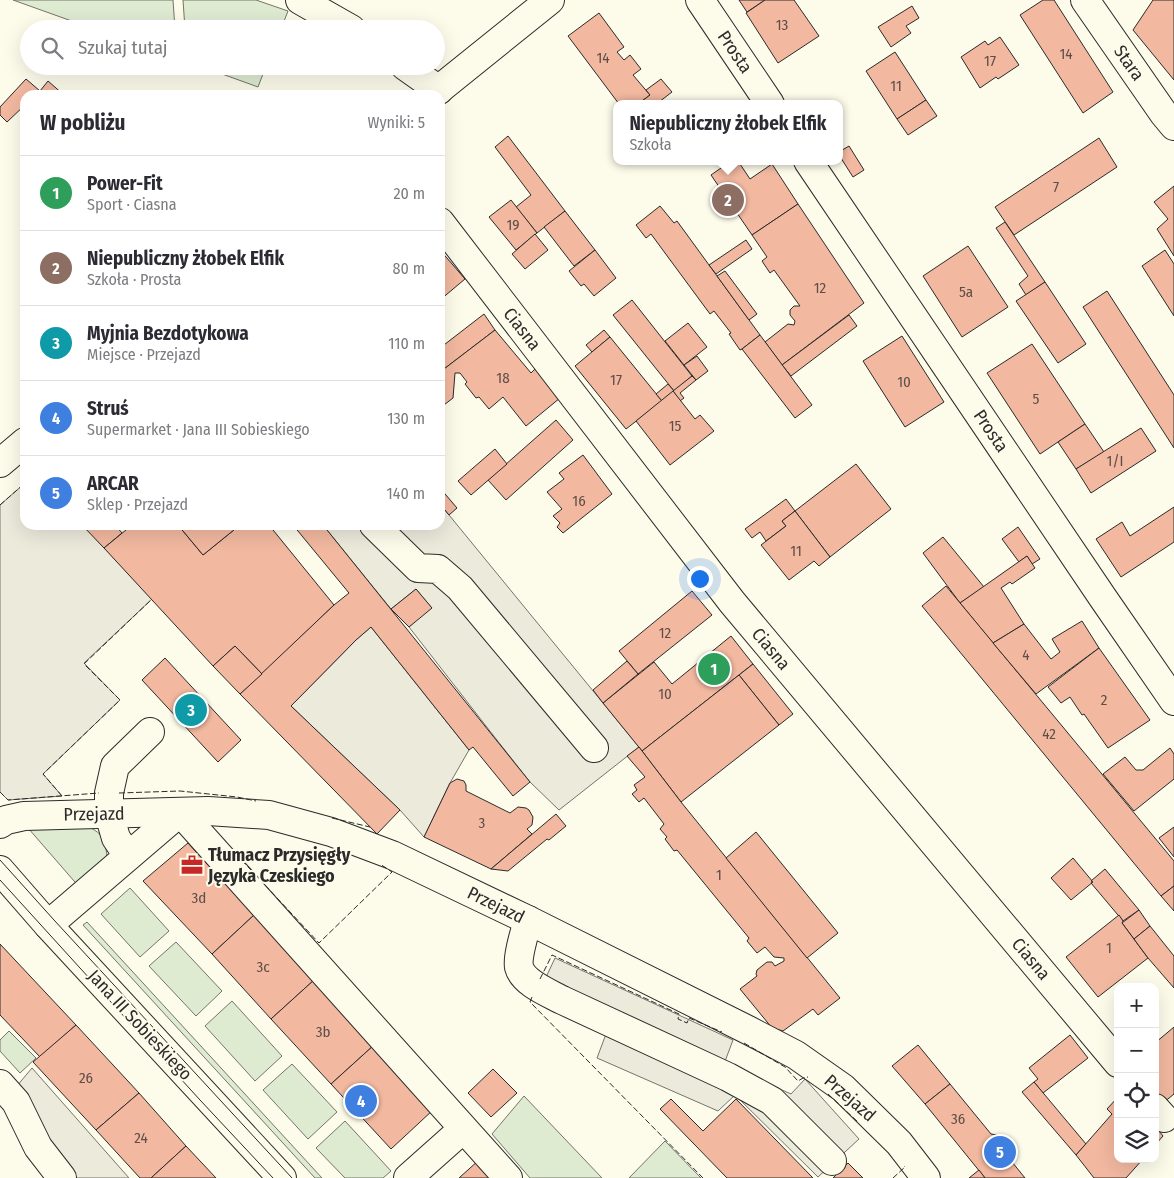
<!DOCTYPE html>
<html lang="pl">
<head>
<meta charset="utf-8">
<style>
	:root { --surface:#fff; --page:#f2f2f3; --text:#2b2b33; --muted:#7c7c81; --line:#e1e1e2; --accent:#c62828 }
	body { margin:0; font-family:"Fira Sans Condensed",sans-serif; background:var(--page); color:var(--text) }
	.controls { position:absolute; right:15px; bottom:15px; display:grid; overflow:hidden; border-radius:10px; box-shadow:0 5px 20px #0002 }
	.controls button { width:45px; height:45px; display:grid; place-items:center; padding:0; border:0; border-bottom:1px solid var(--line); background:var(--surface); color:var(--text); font:25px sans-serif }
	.you { position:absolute; left:699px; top:578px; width:18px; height:18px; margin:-12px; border:4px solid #fff; border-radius:50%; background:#1a73e8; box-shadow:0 0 0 8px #1a73e833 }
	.badge { display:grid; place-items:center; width:32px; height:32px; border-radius:50%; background:var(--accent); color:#fff; font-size:16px; font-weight:700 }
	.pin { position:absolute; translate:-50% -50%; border:2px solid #fff; box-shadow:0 1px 5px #0006 }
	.popup { position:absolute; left:613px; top:100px; width:230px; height:65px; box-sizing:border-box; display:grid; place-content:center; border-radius:10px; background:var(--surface); filter:drop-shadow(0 1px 4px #0005); font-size:16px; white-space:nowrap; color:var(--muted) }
	.popup b { font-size:19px; color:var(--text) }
	.popup::after { content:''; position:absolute; left:50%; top:100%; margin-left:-10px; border:10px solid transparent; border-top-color:var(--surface) }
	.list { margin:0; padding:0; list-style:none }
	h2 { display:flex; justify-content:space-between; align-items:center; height:65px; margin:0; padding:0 20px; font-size:21px }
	h2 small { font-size:16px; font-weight:400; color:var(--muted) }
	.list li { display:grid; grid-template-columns:32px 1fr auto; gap:15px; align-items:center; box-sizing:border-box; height:75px; padding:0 20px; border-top:1px solid var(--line) }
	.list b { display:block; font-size:19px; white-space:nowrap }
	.list p { margin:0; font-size:16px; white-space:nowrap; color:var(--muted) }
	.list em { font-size:16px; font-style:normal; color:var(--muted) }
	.icon { flex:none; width:28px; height:28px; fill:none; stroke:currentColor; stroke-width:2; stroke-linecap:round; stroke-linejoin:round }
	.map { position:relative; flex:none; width:1174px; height:1178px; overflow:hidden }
	.search { position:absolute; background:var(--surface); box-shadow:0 5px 20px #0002; left:20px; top:20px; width:425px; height:55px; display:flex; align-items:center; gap:12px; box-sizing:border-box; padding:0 18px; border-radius:28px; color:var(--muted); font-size:19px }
	.panel { position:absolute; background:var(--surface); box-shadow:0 5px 20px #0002; left:20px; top:90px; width:425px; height:440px; border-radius:15px }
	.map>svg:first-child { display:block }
	.green { fill:#deebd1; stroke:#74746e }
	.parking { fill:#eceadb; stroke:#74746e }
	.building { fill:#f2b8a0; stroke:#2b2b2b }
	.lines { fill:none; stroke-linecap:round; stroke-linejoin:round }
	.minor-casing { stroke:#2b2b2b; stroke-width:30 }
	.minor { stroke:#fdfbea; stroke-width:28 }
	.tram { stroke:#2b2b2b; stroke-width:1 }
	.fence { stroke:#2b2b2b; stroke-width:1; stroke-dasharray:6 2.5; stroke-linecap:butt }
	.labels { text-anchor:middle; stroke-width:4; stroke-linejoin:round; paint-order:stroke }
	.number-label { font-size:15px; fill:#5d4e48 }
	.street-label { font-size:18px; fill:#2b2b2b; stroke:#fdfbea }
	.poi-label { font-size:18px; font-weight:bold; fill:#2b2b2b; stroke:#fdfbea; text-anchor:start }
</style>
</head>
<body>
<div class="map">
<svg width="1174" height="1178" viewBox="0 0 1174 1178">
	<rect width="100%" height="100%" fill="#fdfbea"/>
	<!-- green -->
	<g class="green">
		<polygon points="13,0 173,0 175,29 94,29"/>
		<polygon points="183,0 256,0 288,11 281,29 185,29"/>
		<polygon points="200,66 266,66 258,87"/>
		<path d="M82,824C101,832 105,836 107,857L81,889L28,828Z"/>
		<polygon points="130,888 169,931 140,957 101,914"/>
		<polygon points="87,922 322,1178 315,1178 83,925"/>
		<polygon points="176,942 222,991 196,1016 149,966"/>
		<polygon points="232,1001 282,1056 255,1081 205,1026"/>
		<polygon points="9,1031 36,1058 20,1073 0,1051 0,1040"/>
		<polygon points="292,1064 337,1112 308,1139 263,1090"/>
		<polygon points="524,1096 602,1178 530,1178 492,1134"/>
		<polygon points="345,1121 391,1171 383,1178 345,1178 316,1148"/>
		<polygon points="665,1141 701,1178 629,1178"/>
	</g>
	<!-- parking -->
	<g class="parking">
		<polygon points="25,483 25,525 83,525 152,599 84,663 120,700 43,774 62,796 8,800 0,792 0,505"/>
		<polygon points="440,504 639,747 559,810 530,782 493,735 409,627 431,607 416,589 391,609 323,525 440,525"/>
		<polygon points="371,627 469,750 450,783 424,837 400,810 291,706 356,640"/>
		<polygon points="555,958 733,1040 724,1064 791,1094 805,1079 859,1139 818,1177 735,1095 718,1111 597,1058 606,1034 535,1001"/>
		<polygon points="32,1068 129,1178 70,1178 16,1087"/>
	</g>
	<!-- building -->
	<g class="building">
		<polygon points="739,0 765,0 747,12"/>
		<polygon points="765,0 794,0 819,36 778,63 746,13"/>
		<polygon points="1043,0 1054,0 1113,92 1083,113 1020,15"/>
		<polygon points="1153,0 1174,0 1174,80 1133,30"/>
		<polygon points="912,6 919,18 906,26 911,33 891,47 878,27"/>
		<polygon points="599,13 624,47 617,52 624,60 630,55 641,69 633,75 650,95 638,104 619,104 568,36"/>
		<polygon points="1000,37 1019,65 998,79 996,77 980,88 961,57 985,41 988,45"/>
		<polygon points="895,52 926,100 897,119 866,71"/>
		<polygon points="26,79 40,91 48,81 64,95 25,95 25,105 7,122 0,115 0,107"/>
		<polygon points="661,79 672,92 659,102 660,104 638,104 650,95 646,90"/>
		<polygon points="926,100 937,116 908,135 897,119"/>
		<polygon points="508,136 565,211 537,233 516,207 531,195 495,147"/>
		<polygon points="1099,138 1117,167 1014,235 995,207"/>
		<polygon points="849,146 864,170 853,177 839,155 839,152"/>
		<polygon points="731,161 738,161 750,179 772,164 798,204 752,235 711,175"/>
		<polygon points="1174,186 1174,256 1157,229 1168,219 1154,202"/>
		<polygon points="511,200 537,233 516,250 489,217"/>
		<polygon points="798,204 864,303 782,365 765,342 788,324 794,325 795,321 790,315 790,310 794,306 800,306 774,270 770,273 762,261 767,257 752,235"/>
		<polygon points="660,206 674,223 677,221 760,335 742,349 740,350 729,334 731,333 714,311 710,314 651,234 646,238 636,225"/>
		<polygon points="565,211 595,250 574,266 544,227"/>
		<polygon points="1005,222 1045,282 1026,295 1019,284 1028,276 996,228"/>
		<polygon points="535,234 548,250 525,269 512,254"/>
		<polygon points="746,240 752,249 716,274 709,265"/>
		<polygon points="968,246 1008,307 962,337 923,276"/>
		<polygon points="440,250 465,279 440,300"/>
		<polygon points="595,250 616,278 594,296 584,284 581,286 569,271"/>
		<polygon points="1165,250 1174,264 1174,316 1142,266"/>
		<polygon points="725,271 757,314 749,320 717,276"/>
		<polygon points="1045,282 1086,344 1058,363 1016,301"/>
		<polygon points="1107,291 1174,395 1174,448 1083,307"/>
		<polygon points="632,300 692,376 674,391 613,315"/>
		<polygon points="484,314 495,330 444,369 440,365 440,357 441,356 440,354 440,348"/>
		<polygon points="849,315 857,326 791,376 782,365"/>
		<polygon points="688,323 707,347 684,365 665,341"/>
		<polygon points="495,330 531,373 535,369 560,398 526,426 503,397 489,409 479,397 476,398 465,384 467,382 460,373 455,373 453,398 440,408 440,372"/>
		<polygon points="604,330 610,337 592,352 586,345"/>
		<polygon points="760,335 812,405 795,418 742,349"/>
		<polygon points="902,336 944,402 905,427 863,361"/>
		<polygon points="610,337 662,401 626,429 575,366"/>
		<polygon points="1032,344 1085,424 1040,454 987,373"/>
		<polygon points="697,356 708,371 696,380 684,365"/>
		<polygon points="692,376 696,380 680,393 684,398 680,401 673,391"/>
		<polygon points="668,384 674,391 662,401 656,394"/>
		<polygon points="673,391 695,419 700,415 714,431 670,465 636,421"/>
		<polygon points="556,420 573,440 506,500 488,480"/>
		<polygon points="1085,424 1104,452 1076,469 1058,442"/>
		<polygon points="1141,428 1156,451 1091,493 1076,469"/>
		<polygon points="495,449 507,464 471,495 458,481"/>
		<polygon points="583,455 612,494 563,533 557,527 560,523 553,516 562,509 547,492 564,479 559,473"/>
		<polygon points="856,464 891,509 830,557 795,511"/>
		<polygon points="440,488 457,508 449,515 440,504"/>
		<polygon points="786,499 795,511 782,521 786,526 766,541 760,532 752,538 745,529"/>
		<polygon points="1174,507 1174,542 1121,577 1096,539 1122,522 1130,536"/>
		<polygon points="795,511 830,557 819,566 814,561 789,580 761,545 786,526 782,521"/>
		<polygon points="82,525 115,525 122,533 104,548"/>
		<polygon points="132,525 178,525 203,555 240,525 269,525 334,605 262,674 235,646 213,666 104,548"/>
		<polygon points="178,525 240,525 203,555"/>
		<polygon points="293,525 323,525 530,782 513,796 473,747 469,750 371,627 356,640 291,706 400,810 377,834 240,694 334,605 349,593"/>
		<polygon points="1018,527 1040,559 1032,564 1027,556 1019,562 1002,539"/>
		<polygon points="943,537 984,587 960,603 923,553"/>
		<polygon points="1027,556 1035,568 1012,584 1010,582 1001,588 1024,624 993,643 960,603"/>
		<polygon points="946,586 1174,861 1174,886 1161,896 922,606"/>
		<polygon points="416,589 432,608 409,627 391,609"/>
		<polygon points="692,591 712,615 638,674 619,651"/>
		<polygon points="1082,621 1099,648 1036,694 993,643 1024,624 1051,659 1060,652 1052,639"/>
		<polygon points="731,636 753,664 642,751 603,703 654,662 672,684"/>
		<polygon points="235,646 262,674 240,694 213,666"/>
		<polygon points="1099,648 1150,720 1108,748 1084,714 1082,715 1070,697 1061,703 1048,687"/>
		<polygon points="165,658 241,740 218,762 142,680"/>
		<polygon points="627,661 638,674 603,703 593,690"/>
		<polygon points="753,664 793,714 779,725 739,675"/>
		<polygon points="739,675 779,725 681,802 642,751"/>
		<polygon points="639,747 681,802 840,998 818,1015 813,1009 783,1031 772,1028 740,989 757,976 756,974 757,970 767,962 772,962 775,966 784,961 784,958 774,957 765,947 757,953 747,941 749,938 677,850 674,851 665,839 667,837 660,829 664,824 644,798 639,802 632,794 637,790 634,785 645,777 627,756"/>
		<polygon points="1170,748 1174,754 1174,779 1134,811 1103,774 1125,757 1136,770 1143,770"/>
		<polygon points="457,779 464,781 466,785 466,791 510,813 518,807 526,808 529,810 533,817 532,825 527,829 532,834 491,869 424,837 450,783"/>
		<polygon points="556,814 566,826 549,840 547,839 508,871 491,869"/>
		<polygon points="1174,827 1174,857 1159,838"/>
		<polygon points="756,832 838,933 807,958 726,858"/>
		<polygon points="188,843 254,915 212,954 143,881"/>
		<polygon points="1073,858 1093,882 1071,900 1051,878"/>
		<polygon points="1105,869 1139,910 1123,921 1091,883 1093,882 1091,881"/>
		<polygon points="1174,886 1174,911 1161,896"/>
		<polygon points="1139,910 1150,926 1134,939 1122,923"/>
		<polygon points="254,915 314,980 271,1019 212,954"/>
		<polygon points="1119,915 1123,921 1122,923 1148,958 1098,997 1066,957"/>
		<polygon points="1150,926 1174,956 1174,988 1148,958 1134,939"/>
		<polygon points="0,944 76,1025 40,1057 0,1015"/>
		<polygon points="314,980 374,1045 331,1084 271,1019"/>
		<polygon points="76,1025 139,1093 96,1130 33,1062"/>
		<polygon points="1174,1027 1174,1094 1163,1103 1155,1095 1155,1043"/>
		<polygon points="1070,1035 1088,1058 1043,1093 1034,1082 1038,1079 1029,1068"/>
		<polygon points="374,1045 433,1110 391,1149 331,1084"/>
		<polygon points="918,1045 950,1084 925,1104 892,1066"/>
		<polygon points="493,1069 517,1093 491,1117 468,1093"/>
		<polygon points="1034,1082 1086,1144 1076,1155 1022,1092"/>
		<polygon points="950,1084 991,1134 997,1135 1009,1148 1008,1157 1025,1178 985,1178 925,1104"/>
		<polygon points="139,1093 186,1146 151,1178 140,1178 96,1130"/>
		<polygon points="1118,1097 1118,1159 1143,1159 1126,1178 1094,1178 1076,1155 1112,1114 1107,1109"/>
		<polygon points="671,1099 703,1131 736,1099 813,1178 727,1178 660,1109"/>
		<polygon points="1155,1126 1163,1136 1155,1145"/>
		<polygon points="186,1146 216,1178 151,1178"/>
		<polygon points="479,1160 496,1178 459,1178"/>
		<polygon points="848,1163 863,1178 833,1178"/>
		<polygon points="979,1170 985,1178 969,1178"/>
	</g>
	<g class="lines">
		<!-- minor casing -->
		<g class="minor-casing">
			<g id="minor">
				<polyline points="300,0 351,29"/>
				<polyline points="700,0 770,104"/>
				<polyline points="1085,0 1164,114 1174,126"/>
				<polyline points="405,66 439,90"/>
				<polyline points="432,95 550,0"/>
				<polyline points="808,161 1103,598 1174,701"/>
				<polyline points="440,222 732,602 1118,1063"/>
				<polyline points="0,463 25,442"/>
				<polyline points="374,525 418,568 438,569 460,588 594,748"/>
				<polyline points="180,812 508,1178"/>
				<polyline points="0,824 6,820 24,816 208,811 269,815 331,832 392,855 528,920 748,1030 796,1055 843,1088 899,1143 926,1178"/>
				<polyline points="128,856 116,838 109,814 109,793 115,766 150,732"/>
				<polyline points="0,870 48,925 282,1178"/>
				<path d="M528,920C525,931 517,957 519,967C523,983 549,993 562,1000L728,1077L772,1101L832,1161"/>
				<polyline points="48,925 180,812"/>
				<polyline points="0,1084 16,1102 38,1147 62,1178"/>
				<polyline points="1155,1108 1164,1118"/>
				<polyline points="408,1178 463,1129"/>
			</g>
		</g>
		<!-- minor -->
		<use href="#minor" class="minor"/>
		<!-- tram -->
		<g class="tram">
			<polyline points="0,860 54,920 292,1178"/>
			<polyline points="0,880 200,1100 273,1178"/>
		</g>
		<!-- fence -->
		<g class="fence">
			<polyline points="0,505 25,483"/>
			<polyline points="0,792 8,800 99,793"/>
			<polyline points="119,793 180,791 237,797 256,801"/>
			<polyline points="62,796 43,774 120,700 84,664 152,599"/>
			<polyline points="332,818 370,827"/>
			<polyline points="236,854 319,943 392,872 380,864"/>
			<polyline points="540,979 552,955 679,1014 678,1019 687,1023 689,1018 722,1032"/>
			<polyline points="532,997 530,1002 703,1178"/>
			<polyline points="744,1043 785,1067 798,1081 803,1078 808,1077"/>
			<polyline points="828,1094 859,1123"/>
			<polyline points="893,1178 905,1167 904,1166"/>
		</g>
	</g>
	<!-- icons -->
	<defs>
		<g id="office-bare" transform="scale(1.725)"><path d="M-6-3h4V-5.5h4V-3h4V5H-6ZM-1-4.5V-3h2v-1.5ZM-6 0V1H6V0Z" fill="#c62828" stroke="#fdfbea" stroke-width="2.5" paint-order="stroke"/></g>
	</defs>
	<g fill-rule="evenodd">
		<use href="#office-bare" x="192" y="865"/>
	</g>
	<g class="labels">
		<!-- number labels -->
		<g class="number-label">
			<text x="782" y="30">13</text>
			<text x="1066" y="59">14</text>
			<text x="603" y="63">14</text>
			<text x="990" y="66">17</text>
			<text x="896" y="91">11</text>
			<text x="1056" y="192">7</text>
			<text x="513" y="230">19</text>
			<text x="820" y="293">12</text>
			<text x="966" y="297">5a</text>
			<text x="503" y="383">18</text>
			<text x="616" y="385">17</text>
			<text x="904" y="387">10</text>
			<text x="1036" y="404">5</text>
			<text x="675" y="431">15</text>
			<text x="1115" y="466">1/I</text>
			<text x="579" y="506">16</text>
			<text x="796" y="556">11</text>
			<text x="665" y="638">12</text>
			<text x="1026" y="660">4</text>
			<text x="665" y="699">10</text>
			<text x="1104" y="705">2</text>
			<text x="1049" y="739">42</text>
			<text x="482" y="828">3</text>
			<text x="719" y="880">1</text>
			<text x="199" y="903">3d</text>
			<text x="1109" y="953">1</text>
			<text x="263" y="972">3c</text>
			<text x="323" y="1037">3b</text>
			<text x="86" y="1083">26</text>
			<text x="958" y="1124">36</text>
			<text x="141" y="1143">24</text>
		</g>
		<!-- street labels -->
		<g class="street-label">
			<text transform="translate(735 52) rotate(56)" y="6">Prosta</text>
			<text transform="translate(1129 63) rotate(55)" y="6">Stara</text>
			<text transform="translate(522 329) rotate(52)" y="6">Ciasna</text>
			<text transform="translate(991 431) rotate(56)" y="6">Prosta</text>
			<text transform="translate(771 649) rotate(50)" y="6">Ciasna</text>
			<text transform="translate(94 814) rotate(-1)" y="6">Przejazd</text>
			<text transform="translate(496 905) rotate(26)" y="6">Przejazd</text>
			<text transform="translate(1031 959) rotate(50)" y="6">Ciasna</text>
			<text transform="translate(140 1025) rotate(47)" y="6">Jana III Sobieskiego</text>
			<text transform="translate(850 1098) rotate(41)" y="6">Przejazd</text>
		</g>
		<!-- poi labels -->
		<g class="poi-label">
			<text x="208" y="861">Tłumacz Przysięgły<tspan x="208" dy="21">Języka Czeskiego</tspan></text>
		</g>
	</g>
</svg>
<div class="controls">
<button>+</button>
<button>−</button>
<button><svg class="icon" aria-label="locate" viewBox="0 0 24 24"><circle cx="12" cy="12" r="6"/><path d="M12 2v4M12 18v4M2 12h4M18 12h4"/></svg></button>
<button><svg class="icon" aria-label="layers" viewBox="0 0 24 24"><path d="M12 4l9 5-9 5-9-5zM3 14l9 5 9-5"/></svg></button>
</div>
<div class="you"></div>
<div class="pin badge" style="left:714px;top:669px;background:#2e9e5b">1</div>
<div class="pin badge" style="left:728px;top:200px;background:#8d6e63">2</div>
<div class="popup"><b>Niepubliczny żłobek Elfik</b>Szkoła</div>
<div class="pin badge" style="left:191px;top:710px;background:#0f9aa8">3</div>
<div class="pin badge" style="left:361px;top:1101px;background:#3f7fe0">4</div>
<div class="pin badge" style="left:1000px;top:1152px;background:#3f7fe0">5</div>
<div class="search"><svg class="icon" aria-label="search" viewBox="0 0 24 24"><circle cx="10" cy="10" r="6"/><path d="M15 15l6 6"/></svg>Szukaj tutaj</div>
<section class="panel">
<h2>W pobliżu<small>Wyniki: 5</small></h2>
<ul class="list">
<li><span class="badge" style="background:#2e9e5b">1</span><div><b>Power-Fit</b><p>Sport · Ciasna</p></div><em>20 m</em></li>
<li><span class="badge" style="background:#8d6e63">2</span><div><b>Niepubliczny żłobek Elfik</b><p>Szkoła · Prosta</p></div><em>80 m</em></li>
<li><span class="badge" style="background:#0f9aa8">3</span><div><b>Myjnia Bezdotykowa</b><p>Miejsce · Przejazd</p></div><em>110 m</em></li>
<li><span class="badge" style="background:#3f7fe0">4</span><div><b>Struś</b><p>Supermarket · Jana III Sobieskiego</p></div><em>130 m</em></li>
<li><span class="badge" style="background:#3f7fe0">5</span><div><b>ARCAR</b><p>Sklep · Przejazd</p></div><em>140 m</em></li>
</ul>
</section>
</div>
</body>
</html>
